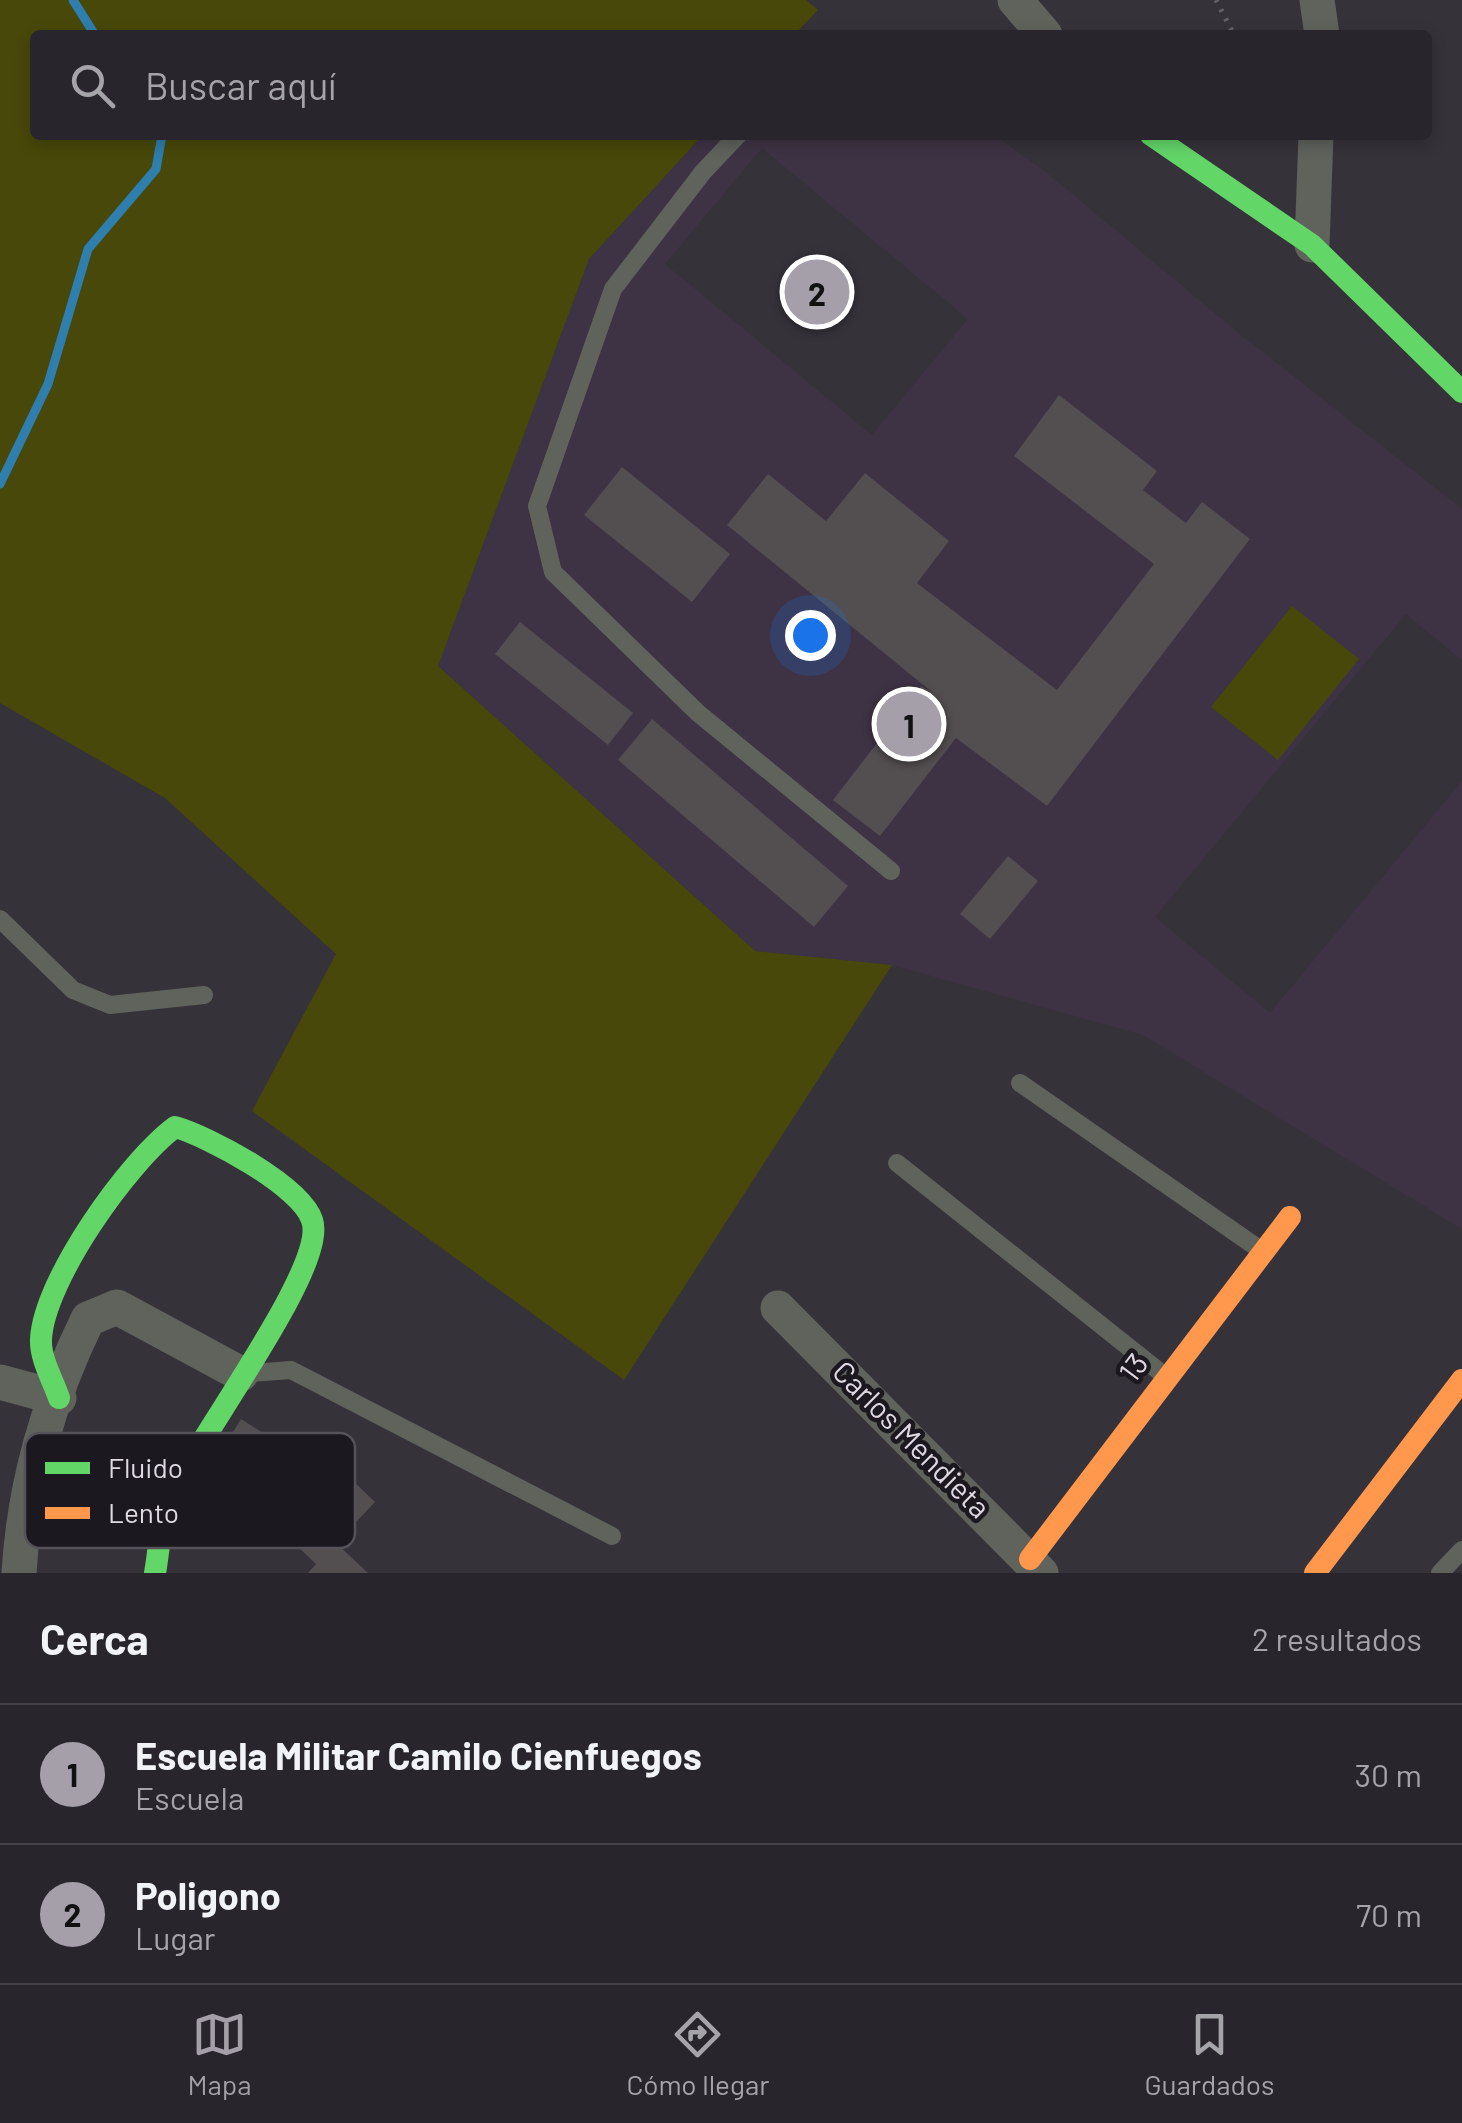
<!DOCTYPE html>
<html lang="es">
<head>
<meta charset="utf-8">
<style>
	:root { --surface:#28262c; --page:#343238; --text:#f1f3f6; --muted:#a5a5a9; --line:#444348; --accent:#a49fa8 }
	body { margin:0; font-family:Barlow,sans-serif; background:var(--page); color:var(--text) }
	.you { position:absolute; left:810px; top:635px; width:35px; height:35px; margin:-25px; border:8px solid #fff; border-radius:50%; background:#1a73e8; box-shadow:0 0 0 15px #1a73e833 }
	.badge { display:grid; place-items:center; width:65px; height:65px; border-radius:50%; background:var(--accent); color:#111; font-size:32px; font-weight:700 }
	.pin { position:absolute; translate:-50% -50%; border:5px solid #fff; box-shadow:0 2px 10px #0006 }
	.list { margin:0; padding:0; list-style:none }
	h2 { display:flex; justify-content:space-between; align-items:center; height:130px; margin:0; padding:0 40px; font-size:42px }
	h2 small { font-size:32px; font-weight:400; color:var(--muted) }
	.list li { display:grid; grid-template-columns:65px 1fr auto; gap:30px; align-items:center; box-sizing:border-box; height:140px; padding:0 40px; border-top:2px solid var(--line) }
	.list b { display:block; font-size:38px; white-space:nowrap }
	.list p { margin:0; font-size:32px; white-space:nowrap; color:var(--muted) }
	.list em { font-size:32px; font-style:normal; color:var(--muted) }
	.icon { flex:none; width:55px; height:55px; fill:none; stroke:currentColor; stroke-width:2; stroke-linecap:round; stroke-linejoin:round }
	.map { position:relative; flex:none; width:1462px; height:1573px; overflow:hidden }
	.search { position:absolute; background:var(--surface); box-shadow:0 5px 15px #0003; left:30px; right:30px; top:30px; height:110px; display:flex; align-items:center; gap:25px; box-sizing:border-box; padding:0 35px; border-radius:10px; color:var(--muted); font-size:38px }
	.sheet { height:410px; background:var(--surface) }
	nav { display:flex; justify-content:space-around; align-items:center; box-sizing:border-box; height:140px; border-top:2px solid var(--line); background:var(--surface); font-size:28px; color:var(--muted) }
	nav a { display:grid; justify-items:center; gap:5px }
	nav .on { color:var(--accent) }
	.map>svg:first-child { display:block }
	.built { fill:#3e3345; fill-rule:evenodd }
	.green { fill:#48480a }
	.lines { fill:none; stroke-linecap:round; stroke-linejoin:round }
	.stream { stroke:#2e7eae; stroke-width:9 }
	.building { fill:#534e4f }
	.path { stroke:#626462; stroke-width:5; stroke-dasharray:2.5 8; stroke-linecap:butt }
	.lane { stroke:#5f635c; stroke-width:18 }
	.street { stroke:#5f635c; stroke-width:35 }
	.fast { stroke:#63d668; stroke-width:22 }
	.slow { stroke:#ff974d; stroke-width:22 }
	.labels { text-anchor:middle; stroke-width:9; stroke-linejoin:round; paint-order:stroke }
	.street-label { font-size:30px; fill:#dfd9e3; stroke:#1c181f }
	.key { fill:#1c181f; stroke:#56525a; stroke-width:2.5 }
	.key-label { font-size:28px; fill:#dfd9e3 }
</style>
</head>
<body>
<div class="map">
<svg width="1462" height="1573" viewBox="0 0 1462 1573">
	<rect width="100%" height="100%" fill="#36323a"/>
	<!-- built -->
	<path class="built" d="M703,135H994L1046,172L1236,331L1462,509V660L1406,614L1155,917L1270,1013L1462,781V1229L1143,1035L892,965L755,951L438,666L589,259ZM762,148L968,319L872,435L665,264Z"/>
	<!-- green -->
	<g class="green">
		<polygon points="0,0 806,0 818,10 794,35 35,35 35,135 703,135 589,259 438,666 755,951 892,965 624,1380 252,1111 336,954 165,798 0,703"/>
		<polygon points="1292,606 1359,659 1278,760 1211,707"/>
	</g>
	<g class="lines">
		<!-- stream -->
		<g class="stream">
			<polyline points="73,0 95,35"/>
			<polyline points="0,484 48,384 88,249 156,169 162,135"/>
		</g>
	</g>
	<!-- building -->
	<g class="building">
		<polygon points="1059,395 1157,471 1143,490 1186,523 1202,502 1250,539 1047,806 956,738 880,836 833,800 921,686 932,692 727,525 768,474 826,521 865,473 949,541 917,583 1057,690 1154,564 1014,456"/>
		<polygon points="622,467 730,554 692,602 584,515"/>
		<polygon points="520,622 633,713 608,745 495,654"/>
		<polygon points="652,719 848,886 814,927 618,760"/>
		<polygon points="1008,856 1038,881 990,939 960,914"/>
		<polygon points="241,1419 284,1446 253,1498 209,1471"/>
		<polygon points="353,1481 375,1502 336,1543 368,1573 308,1573 316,1564 294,1543"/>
	</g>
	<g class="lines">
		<!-- path -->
		<polyline class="path" points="1216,0 1234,35"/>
		<!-- lane -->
		<g class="lane">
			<polyline points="738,135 703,172 613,289 537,506 553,572 698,713 891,871"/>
			<polyline points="0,919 73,990 110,1005 204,995"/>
			<polyline points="1020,1083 1262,1251"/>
			<polyline points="897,1163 1165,1376"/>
			<polyline points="252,1373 291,1370 612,1536"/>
			<polyline points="1440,1573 1462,1550"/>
		</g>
		<!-- street -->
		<g class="street">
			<polyline points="1015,0 1045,35"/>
			<polyline points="1317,0 1322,35"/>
			<polyline points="1312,245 1316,135"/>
			<polyline points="778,1308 1041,1573"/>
			<polyline points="0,1382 59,1398"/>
			<path d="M19,1573C24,1486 49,1398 88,1319L117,1307L241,1374"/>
		</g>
		<!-- fast -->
		<g class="fast">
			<polyline points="1151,135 1312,245 1462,392"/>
			<path d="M59,1398C53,1380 40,1359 41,1339C44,1280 128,1162 175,1127C208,1136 301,1186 312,1220C329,1268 188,1449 167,1505C160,1525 159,1551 155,1573"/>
		</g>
		<!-- slow -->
		<g class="slow">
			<polyline points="1030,1559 1290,1217"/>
			<polyline points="1315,1573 1462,1380"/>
		</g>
	</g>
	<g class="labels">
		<!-- street labels -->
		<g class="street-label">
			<text transform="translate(1134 1368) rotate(-53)" y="10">13</text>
			<text transform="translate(911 1440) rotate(45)" y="10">Carlos Mendieta</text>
		</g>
	</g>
	<!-- legend -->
	<rect x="25" y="1433" width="330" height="115" rx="15" class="key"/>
	<rect x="45" y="1462" width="45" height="12" fill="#63d668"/>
	<rect x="45" y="1507" width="45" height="12" fill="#ff974d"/>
	<g class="key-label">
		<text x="108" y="1478">Fluido</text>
		<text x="108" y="1523">Lento</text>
	</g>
</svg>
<div class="you"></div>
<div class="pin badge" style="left:909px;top:724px">1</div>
<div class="pin badge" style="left:817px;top:292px">2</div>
<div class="search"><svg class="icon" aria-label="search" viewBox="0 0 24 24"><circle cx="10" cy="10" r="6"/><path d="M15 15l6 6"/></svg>Buscar aquí</div>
</div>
<section class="sheet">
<h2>Cerca<small>2 resultados</small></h2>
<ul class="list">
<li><span class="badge">1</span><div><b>Escuela Militar Camilo Cienfuegos</b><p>Escuela</p></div><em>30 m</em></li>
<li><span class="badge">2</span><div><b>Poligono</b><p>Lugar</p></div><em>70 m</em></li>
</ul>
</section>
<nav>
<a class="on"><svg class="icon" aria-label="map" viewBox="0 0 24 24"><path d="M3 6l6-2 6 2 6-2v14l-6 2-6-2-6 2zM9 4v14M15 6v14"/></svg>Mapa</a>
<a><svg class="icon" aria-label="directions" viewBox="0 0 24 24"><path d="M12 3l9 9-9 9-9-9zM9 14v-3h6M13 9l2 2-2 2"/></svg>Cómo llegar</a>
<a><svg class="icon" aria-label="saved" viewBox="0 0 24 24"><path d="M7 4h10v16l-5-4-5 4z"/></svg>Guardados</a>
</nav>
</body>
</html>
